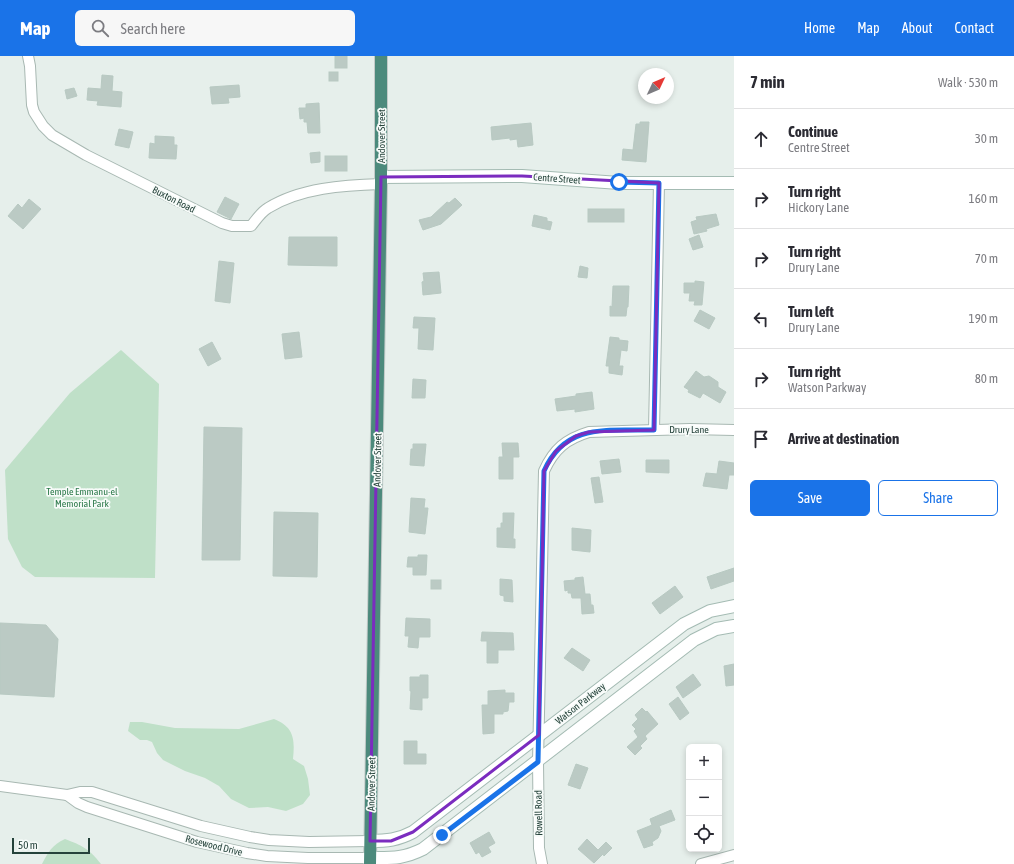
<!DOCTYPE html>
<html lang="en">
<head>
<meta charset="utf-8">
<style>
	:root { --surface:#fff; --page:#f7f7f7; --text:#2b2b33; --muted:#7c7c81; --line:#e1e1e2; --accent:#1a73e8 }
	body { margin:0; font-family:"Asap Condensed",sans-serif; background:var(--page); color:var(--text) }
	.controls { position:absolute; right:12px; bottom:12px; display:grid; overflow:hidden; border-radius:6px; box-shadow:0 2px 6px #0003 }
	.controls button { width:36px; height:36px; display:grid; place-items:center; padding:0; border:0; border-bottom:1px solid var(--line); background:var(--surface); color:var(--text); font:20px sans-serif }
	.compass { position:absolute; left:638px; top:12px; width:36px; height:36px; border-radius:50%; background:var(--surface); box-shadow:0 2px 6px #0003; rotate:46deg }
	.scale { position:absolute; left:12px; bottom:10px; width:78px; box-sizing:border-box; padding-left:4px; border:2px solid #24423a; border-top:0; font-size:11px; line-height:14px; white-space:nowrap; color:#24423a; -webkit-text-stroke:3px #f7fbf9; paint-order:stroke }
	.stop { position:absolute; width:12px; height:12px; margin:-9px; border:3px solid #1a73e8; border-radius:50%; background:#fff }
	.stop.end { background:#1a73e8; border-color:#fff; box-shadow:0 1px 4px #0008 }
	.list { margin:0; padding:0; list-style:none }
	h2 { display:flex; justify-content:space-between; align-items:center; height:52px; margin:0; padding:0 16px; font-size:17px }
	h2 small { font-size:13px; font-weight:400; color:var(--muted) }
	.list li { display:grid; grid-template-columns:26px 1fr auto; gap:12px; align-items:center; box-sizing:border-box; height:60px; padding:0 16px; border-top:1px solid var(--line) }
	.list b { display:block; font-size:15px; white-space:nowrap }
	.list p { margin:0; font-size:13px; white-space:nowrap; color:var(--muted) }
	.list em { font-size:13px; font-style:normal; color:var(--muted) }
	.actions { display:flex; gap:8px; padding:12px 16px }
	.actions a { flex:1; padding:9px 0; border:1px solid var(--accent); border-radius:6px; text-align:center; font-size:14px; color:var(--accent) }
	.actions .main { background:var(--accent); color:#fff }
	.icon { flex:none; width:22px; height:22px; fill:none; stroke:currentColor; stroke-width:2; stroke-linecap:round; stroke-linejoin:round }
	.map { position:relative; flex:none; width:734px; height:808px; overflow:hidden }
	header { display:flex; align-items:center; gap:24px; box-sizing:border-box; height:56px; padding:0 20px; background:var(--accent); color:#fff }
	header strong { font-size:19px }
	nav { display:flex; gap:22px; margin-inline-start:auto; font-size:14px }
	.search { width:280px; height:36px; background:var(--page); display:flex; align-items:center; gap:10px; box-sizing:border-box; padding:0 14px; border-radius:6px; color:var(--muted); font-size:15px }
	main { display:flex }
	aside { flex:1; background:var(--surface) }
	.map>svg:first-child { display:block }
	.green { fill:#bfe0c8 }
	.building { fill:#bbcac4; stroke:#b8c9c2 }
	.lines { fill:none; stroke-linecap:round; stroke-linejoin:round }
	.minor-casing { stroke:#a8b8b2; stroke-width:12 }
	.secondary-casing { stroke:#a4bbb3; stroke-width:14 }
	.trunk-casing { stroke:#c2cac8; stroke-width:14 }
	.minor { stroke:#fff; stroke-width:10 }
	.secondary { stroke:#fff; stroke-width:12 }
	.trunk { stroke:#4c8a7c; stroke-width:12 }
	.route { stroke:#1a73e8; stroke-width:5 }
	.marked { fill:none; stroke:#7b2cbf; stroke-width:3; stroke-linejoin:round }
	.labels { text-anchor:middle; stroke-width:3.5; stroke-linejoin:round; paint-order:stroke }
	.street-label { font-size:10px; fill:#24423a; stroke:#f7fbf9 }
	.park-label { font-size:10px; fill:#2d7a4b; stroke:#f7fbf9 }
</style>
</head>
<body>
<header>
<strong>Map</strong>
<div class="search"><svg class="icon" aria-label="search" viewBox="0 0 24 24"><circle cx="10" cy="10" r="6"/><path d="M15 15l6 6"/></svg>Search here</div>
<nav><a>Home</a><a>Map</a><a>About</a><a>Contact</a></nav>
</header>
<main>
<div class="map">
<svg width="734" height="808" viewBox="0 0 734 808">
	<rect width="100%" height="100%" fill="#e6efeb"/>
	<!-- green -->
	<g class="green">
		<polygon points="121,294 159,328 155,522 35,521 22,511 8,483 5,414 70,337"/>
		<path d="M274,663C294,671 295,683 293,703L304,710L308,723L310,739L303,748L286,755L268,751L249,752L231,743L219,730L205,722L185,715L163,704L157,697L152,686L147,684H140L128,675L130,666H142L175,672L239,673Z"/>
		<path d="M65,783C83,790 88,792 101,808H42C48,796 52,789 65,783Z"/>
	</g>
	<!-- building -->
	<g class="building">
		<rect x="335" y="0" width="12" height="12"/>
		<rect x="329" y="16" width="9" height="9"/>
		<polygon points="102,19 113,20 112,35 122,36 121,51 97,49 98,45 87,44 88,32 101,33"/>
		<polygon points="239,29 240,41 228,42 229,47 212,48 210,31"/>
		<polygon points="74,32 77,40 67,43 65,34"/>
		<polygon points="319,47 320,77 308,77 307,66 304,66 304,62 300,63 299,52 306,52 306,48"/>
		<polygon points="640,66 649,66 646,106 622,104 623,93 633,94 636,68 640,68"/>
		<polygon points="531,67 533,89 518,91 517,83 510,84 510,82 492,84 491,71"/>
		<polygon points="119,73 133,76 129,92 115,89"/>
		<polygon points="155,80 174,81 174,89 177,89 176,103 149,102 150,87 155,88"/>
		<polygon points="320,96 320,106 311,107 310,97"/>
		<rect x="325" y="100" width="22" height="15"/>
		<polygon points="225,141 239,148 231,163 217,156"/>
		<polygon points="455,142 462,149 441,168 423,174 419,164 431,161 447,146 449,147"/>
		<polygon points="29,143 41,153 23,173 8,160 18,148 22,152"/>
		<rect x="588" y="153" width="36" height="13"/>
		<polygon points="716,158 719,169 706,173 707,175 694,178 691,166 697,164 696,161"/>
		<polygon points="534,159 547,162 547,165 552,166 550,174 532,170"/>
		<polygon points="699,179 703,191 693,194 689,183"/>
		<polygon points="289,181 337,181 337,210 288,209"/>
		<polygon points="219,205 234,207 230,247 215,245"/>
		<polygon points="580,210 588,212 587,222 578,221"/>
		<polygon points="439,216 441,237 423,239 422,226 424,225 423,217"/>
		<polygon points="695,225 704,226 702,249 694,249 695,245 689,245 690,237 684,237 684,227 695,227"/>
		<polygon points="613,230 629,230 628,251 627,251 626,260 610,260 610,250 612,251"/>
		<polygon points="700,254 715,262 709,273 694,265"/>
		<polygon points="414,261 435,262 433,294 418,293 419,272 413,272"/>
		<polygon points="299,276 302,301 285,303 282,278"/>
		<polygon points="610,281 619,282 619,284 628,285 627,295 621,294 619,310 623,310 622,319 609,317 609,310 606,310"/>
		<polygon points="212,286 221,303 208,310 199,293"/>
		<polygon points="696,315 704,321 709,320 718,326 718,331 726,336 720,347 703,337 700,342 688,336 689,334 684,331"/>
		<polygon points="413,323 426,324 425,342 412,342"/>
		<polygon points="592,336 594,353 575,356 575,353 557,355 555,343 576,340 576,338"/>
		<polygon points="204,371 242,372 240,504 202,504"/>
		<polygon points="502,387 518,387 519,401 513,401 513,423 499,423 499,401 503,401"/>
		<polygon points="413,388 426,388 424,410 410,409 411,393 413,393"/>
		<polygon points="619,403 621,416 602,418 600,405"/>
		<polygon points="646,404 669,404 669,417 646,416"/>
		<polygon points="719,405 734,407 734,419 729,419 727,433 703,430 706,417 717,418"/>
		<polygon points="599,421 603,446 595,447 591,422"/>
		<polygon points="411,442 425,443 424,452 428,452 425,478 409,476"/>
		<polygon points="274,456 318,457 317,521 273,520"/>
		<polygon points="503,457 514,457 513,483 515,483 515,492 497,491 497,472 501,472 501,467 503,467"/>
		<polygon points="572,472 591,474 590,496 572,494"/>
		<polygon points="418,499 427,499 426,519 413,519 413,511 407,511 408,501 418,501"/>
		<polygon points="734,512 734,525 711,533 707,521"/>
		<polygon points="583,521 585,538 590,538 591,549 593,549 594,557 582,558 581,542 572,542 571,537 568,537 568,534 565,535 564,525 575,524 575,522"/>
		<polygon points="500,523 512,524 513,546 504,545 504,540 500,539"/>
		<rect x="431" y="524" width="10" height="9"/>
		<polygon points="675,530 683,541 660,558 652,547"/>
		<polygon points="406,562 430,563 430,581 419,581 418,592 408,591 409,580 405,580"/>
		<polygon points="0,567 46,569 58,583 54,641 0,638"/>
		<polygon points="482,576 513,577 514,594 498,594 498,607 487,607 487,585 481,585"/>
		<polygon points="572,592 590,604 583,615 564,602"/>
		<polygon points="734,608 734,629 726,630 724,610"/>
		<polygon points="693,618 701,629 683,642 676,631"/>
		<polygon points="420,619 428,619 428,642 422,642 422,654 410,653 411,635 410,635 410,621 420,621"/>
		<polygon points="505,634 505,637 514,637 514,646 509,646 508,655 503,656 503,658 494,658 494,677 483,678 482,649 488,649 488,635"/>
		<polygon points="678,641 689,657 680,664 669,648"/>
		<polygon points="642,652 646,656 647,655 658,668 645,680 647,683 640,690 642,692 635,699 627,691 638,681 634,675 636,673 632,669 638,663 635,659"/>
		<polygon points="404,685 417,685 417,698 426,698 426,708 404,708"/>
		<polygon points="576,708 588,712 580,733 568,729"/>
		<polygon points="671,754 675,764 659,770 661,775 658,782 652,786 653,789 644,792 637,775 652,769 650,763"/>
		<polygon points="489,776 495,787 488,791 491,796 482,801 479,796 476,798 470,787"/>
		<polygon points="587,783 598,794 606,786 612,792 604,800 603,798 594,807 578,793"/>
	</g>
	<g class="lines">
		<!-- minor casing -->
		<g class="minor-casing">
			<g id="minor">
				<path d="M28,0L30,10L32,49L34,56L43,70L52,79L86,99L222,167L232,170H251C256,164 261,156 268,152C300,132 344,129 381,128"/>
				<polyline points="654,374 659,127"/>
				<polyline points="0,730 67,739 80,736 92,736 201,770 250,781 269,784 309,786 370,785"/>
				<polyline points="67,739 78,747 87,751 197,786 247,797 267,800 308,802 370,802"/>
				<path d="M542,808L539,792L538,706L544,415C554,393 566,383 589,376L690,373L734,374"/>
				<polyline points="701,808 734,799"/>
			</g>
		</g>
		<!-- secondary casing -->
		<g class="secondary-casing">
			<g id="secondary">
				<polyline points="381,121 522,120 619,127 734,127"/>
				<path d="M370,785C387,785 398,784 413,776L684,568L710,555L734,550"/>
				<path d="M370,802C392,802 403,803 423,793L694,584L716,573L734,570"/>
			</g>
		</g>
		<!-- trunk casing -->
		<g class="trunk-casing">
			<polyline id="trunk" points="370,808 381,128 381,0"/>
		</g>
		<!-- minor -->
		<use href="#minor" class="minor"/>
		<!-- secondary -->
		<use href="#secondary" class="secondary"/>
		<!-- trunk -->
		<use href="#trunk" class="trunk"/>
	</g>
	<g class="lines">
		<!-- route -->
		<path class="route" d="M442,779L538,706L544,415C566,366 608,375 654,374L659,127L619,126"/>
	</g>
	<!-- marked area -->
	<path class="marked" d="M522,120L659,127L654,374L589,376L576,380L556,395L544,415L539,679L413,776L391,785H370L381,121Z"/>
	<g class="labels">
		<!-- street labels -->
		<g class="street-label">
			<text transform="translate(381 80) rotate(-90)" y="4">Andover Street</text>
			<text transform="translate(557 122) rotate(4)" y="4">Centre Street</text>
			<text transform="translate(174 143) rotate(27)" y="4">Buxton Road</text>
			<text x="689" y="377">Drury Lane</text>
			<text transform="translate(377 404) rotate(-89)" y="4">Andover Street</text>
			<text transform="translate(580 647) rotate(-38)" y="4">Watson Parkway</text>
			<text transform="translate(371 728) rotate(-89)" y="4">Andover Street</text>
			<text transform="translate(538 757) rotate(-91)" y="4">Rowell Road</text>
			<text transform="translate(214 789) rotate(14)" y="4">Rosewood Drive</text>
		</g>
		<!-- park labels -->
		<g class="park-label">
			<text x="82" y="439">Temple Emmanu-el<tspan x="82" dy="12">Memorial Park</tspan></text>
		</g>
	</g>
</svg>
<div class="controls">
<button>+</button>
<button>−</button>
<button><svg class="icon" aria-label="locate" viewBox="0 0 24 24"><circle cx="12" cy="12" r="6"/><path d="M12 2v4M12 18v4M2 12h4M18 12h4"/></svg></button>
</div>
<svg class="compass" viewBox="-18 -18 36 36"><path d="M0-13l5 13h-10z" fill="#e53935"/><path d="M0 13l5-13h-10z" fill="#7c7c81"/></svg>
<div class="scale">50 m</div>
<div class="stop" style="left:619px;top:126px"></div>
<div class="stop end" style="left:442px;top:779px"></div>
</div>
<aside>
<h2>7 min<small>Walk · 530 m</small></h2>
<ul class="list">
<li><svg class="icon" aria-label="ahead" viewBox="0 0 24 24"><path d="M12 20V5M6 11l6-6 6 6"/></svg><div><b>Continue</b><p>Centre Street</p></div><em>30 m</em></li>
<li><svg class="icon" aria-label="right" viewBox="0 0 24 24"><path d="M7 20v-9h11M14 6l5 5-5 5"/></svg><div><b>Turn right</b><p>Hickory Lane</p></div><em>160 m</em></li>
<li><svg class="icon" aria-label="right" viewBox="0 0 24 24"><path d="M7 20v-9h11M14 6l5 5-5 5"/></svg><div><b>Turn right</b><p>Drury Lane</p></div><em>70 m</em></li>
<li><svg class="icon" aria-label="left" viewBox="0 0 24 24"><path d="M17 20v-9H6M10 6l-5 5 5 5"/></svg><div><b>Turn left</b><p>Drury Lane</p></div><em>190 m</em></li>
<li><svg class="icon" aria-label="right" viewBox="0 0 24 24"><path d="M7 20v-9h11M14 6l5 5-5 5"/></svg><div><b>Turn right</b><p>Watson Parkway</p></div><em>80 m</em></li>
<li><svg class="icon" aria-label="arrive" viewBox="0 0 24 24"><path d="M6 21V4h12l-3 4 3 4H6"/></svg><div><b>Arrive at destination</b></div></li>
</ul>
<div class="actions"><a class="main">Save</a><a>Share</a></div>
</aside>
</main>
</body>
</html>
